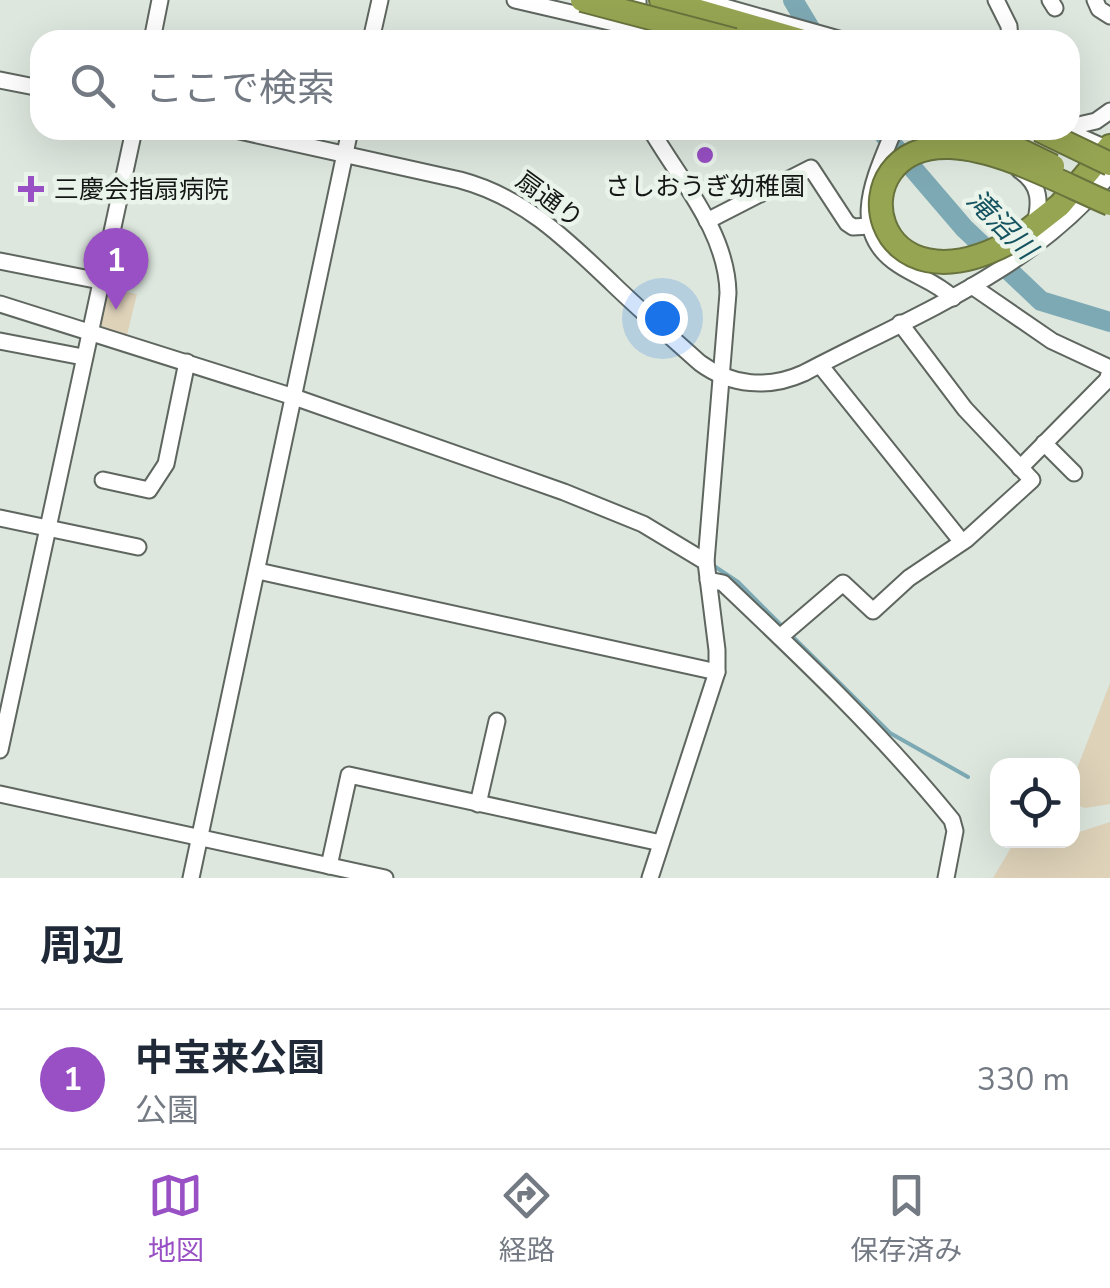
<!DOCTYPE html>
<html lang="ja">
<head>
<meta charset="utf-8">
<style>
	:root { --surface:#fff; --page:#f2f2f3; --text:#1f2937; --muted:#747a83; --line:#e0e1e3; --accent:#9850c4 }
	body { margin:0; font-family:"Nunito Sans","Noto Sans JP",sans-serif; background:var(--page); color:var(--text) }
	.controls { position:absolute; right:30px; bottom:30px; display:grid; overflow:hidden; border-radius:20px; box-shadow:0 10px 40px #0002 }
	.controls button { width:90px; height:90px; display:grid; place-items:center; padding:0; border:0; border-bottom:2px solid var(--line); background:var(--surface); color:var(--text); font:50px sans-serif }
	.you { position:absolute; left:662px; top:318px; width:35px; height:35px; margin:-25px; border:8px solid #fff; border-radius:50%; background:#1a73e8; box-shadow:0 0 0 15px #1a73e833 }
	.badge { display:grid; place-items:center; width:65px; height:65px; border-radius:50%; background:var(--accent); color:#fff; font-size:32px; font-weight:700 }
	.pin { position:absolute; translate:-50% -82px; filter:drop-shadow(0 2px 5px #0008) }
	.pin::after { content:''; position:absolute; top:52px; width:35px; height:30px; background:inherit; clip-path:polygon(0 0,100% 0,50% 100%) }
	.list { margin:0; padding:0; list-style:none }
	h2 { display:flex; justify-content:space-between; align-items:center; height:130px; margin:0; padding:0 40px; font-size:42px }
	h2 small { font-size:32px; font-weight:400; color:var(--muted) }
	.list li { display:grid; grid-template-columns:65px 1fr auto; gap:30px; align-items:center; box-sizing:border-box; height:140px; padding:0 40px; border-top:2px solid var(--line) }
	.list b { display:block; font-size:38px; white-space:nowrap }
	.list p { margin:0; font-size:32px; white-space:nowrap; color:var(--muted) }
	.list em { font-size:32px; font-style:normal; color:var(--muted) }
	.icon { flex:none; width:55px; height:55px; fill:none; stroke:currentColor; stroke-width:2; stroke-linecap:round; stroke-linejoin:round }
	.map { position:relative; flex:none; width:1110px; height:878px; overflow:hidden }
	.search { position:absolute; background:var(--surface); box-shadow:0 10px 40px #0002; left:30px; right:30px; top:30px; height:110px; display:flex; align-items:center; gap:25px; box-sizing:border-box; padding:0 35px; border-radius:30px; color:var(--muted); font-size:38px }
	.sheet { height:270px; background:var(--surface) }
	nav { display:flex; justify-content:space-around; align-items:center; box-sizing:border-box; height:140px; border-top:2px solid var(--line); background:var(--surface); font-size:28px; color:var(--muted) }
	nav a { display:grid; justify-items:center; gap:5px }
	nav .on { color:var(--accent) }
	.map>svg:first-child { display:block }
	.green { fill:#ded2b9 }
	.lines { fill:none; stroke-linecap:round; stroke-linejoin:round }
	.stream { stroke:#7da9b4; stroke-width:4 }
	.river { stroke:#7da9b4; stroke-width:20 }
	.minor-casing { stroke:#5e665f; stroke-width:19 }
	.highway-casing { stroke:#68733d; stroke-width:26 }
	.minor { stroke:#fff; stroke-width:15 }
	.highway { stroke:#96a552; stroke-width:22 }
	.highway-bridge-casing { stroke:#68733d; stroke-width:26; stroke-linecap:butt }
	.highway-bridge { stroke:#96a552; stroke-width:22 }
	.poi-dot { fill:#9850c4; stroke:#eaf4eb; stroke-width:4 }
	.labels { text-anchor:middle; stroke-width:9; stroke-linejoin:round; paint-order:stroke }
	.poi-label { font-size:25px; fill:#141715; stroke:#eaf4eb }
	.street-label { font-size:25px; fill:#141715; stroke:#eaf4eb }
	.water-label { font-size:28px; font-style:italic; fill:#155360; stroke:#eaf4eb }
</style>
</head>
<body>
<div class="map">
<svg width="1110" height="878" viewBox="0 0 1110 878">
	<rect width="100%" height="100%" fill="#dde7de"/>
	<!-- green -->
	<g class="green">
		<polygon points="103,288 137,294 127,335 96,326"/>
		<polygon points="1110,683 1110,804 1085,808 1073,804 1073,779"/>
		<polygon points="1110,822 1110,878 993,878 1015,841 1072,841 1073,834"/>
	</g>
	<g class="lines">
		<!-- stream -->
		<g class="stream">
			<polyline points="714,566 738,582 780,624"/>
			<polyline points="793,637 890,733 968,777"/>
		</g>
		<!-- river -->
		<g class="river">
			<polyline points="793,0 817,40"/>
			<polyline points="880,130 964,228 1041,301 1110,322"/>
		</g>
		<!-- minor casing -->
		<g class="minor-casing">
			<g id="minor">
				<polyline points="515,0 687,40"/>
				<polyline points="638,0 639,40"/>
				<polyline points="700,0 842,40"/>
				<polyline points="996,0 1009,26 1010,40"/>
				<polyline points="1050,0 1055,8"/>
				<polyline points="1095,0 1099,9 1110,16"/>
				<polyline points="152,40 160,0"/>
				<polyline points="371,40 380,0"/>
				<polyline points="0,80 40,88"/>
				<polyline points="1070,127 1096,121 1110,111"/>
				<path d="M235,130L460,180C524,197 566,239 613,284C641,311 671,337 700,363C731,386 769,389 804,373C912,316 1032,271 1110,174"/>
				<path d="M894,130C876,175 846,231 899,265C917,277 936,282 953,298"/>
				<polyline points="950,130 983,146"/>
				<polyline points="1065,130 1108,149"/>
				<path d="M1019,170C1041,184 1041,203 1034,227"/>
				<polyline points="707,221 811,168 847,223 853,227 870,226"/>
				<polyline points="0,261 100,281"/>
				<polyline points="972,286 1052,341 1110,368"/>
				<polyline points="0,304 294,397 564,492 643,524 706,562"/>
				<polyline points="0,341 83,357"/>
				<polyline points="820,365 962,542"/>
				<polyline points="1044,443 1074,473"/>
				<polyline points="1020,468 1107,380 1110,372"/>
				<polyline points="103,480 149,490 166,464 187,362"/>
				<polyline points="0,518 138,547"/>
				<polyline points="258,571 717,672"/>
				<path d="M708,580L723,583C803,659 882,734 952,820L955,831L946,878"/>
				<polyline points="780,637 843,583 873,611 909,578 967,539 1032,480 965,409 900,323"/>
				<polyline points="0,750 134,130"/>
				<polyline points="0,794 385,878"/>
				<polyline points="478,804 497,721"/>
				<polyline points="329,866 349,775 661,843"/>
				<polyline points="191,878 350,130"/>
				<path d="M650,878L717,672V650L706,562L728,293C727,232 680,180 651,130"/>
			</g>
		</g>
		<!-- highway casing -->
		<g class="highway-casing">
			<g id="highway">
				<polyline points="661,0 800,40"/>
				<polyline points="1019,237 1060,205 1110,146"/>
			</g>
		</g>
		<!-- minor -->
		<use href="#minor" class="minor"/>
		<!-- highway -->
		<use href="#highway" class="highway"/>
		<!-- highway-bridge casing -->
		<g class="highway-bridge-casing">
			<g id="highway-bridge">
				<polyline points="582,0 734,40"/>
				<polyline points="978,130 1053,166"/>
				<polyline points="1039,130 1110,164"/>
				<path d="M1019,237C867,327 835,143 950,147C1001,149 1063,184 1110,204"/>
			</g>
		</g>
		<!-- highway-bridge -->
		<use href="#highway-bridge" class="highway-bridge"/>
	</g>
	<!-- markers -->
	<g class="poi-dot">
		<circle cx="705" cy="155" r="10"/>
		<path d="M26 174h10v10h10v10h-10v10h-10v-10h-10v-10h10z"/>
	</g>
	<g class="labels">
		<!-- poi labels -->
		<g class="poi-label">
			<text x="705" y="195">さしおうぎ幼稚園</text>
			<text x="54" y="198" text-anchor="start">三慶会指扇病院</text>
		</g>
		<!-- street labels -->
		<g class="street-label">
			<text transform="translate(550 199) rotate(36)" y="9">扇通り</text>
		</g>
		<!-- water labels -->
		<g class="water-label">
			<text transform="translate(1002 224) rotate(45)" y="10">滝沼川</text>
		</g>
	</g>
</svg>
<div class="controls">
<button><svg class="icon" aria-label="locate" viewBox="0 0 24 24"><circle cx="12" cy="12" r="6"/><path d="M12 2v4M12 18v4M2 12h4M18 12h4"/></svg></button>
</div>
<div class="you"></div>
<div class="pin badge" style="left:116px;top:310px">1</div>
<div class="search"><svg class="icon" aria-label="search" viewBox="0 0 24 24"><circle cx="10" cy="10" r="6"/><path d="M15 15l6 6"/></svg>ここで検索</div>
</div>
<section class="sheet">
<h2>周辺<small></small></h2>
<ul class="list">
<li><span class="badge">1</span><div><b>中宝来公園</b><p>公園</p></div><em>330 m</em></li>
</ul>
</section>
<nav>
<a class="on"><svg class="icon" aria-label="map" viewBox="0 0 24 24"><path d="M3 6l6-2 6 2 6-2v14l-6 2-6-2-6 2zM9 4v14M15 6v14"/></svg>地図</a>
<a><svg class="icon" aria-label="directions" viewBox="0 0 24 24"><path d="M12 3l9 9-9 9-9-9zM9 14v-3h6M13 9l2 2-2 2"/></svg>経路</a>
<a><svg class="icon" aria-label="saved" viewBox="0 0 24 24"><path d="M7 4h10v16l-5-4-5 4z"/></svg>保存済み</a>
</nav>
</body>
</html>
